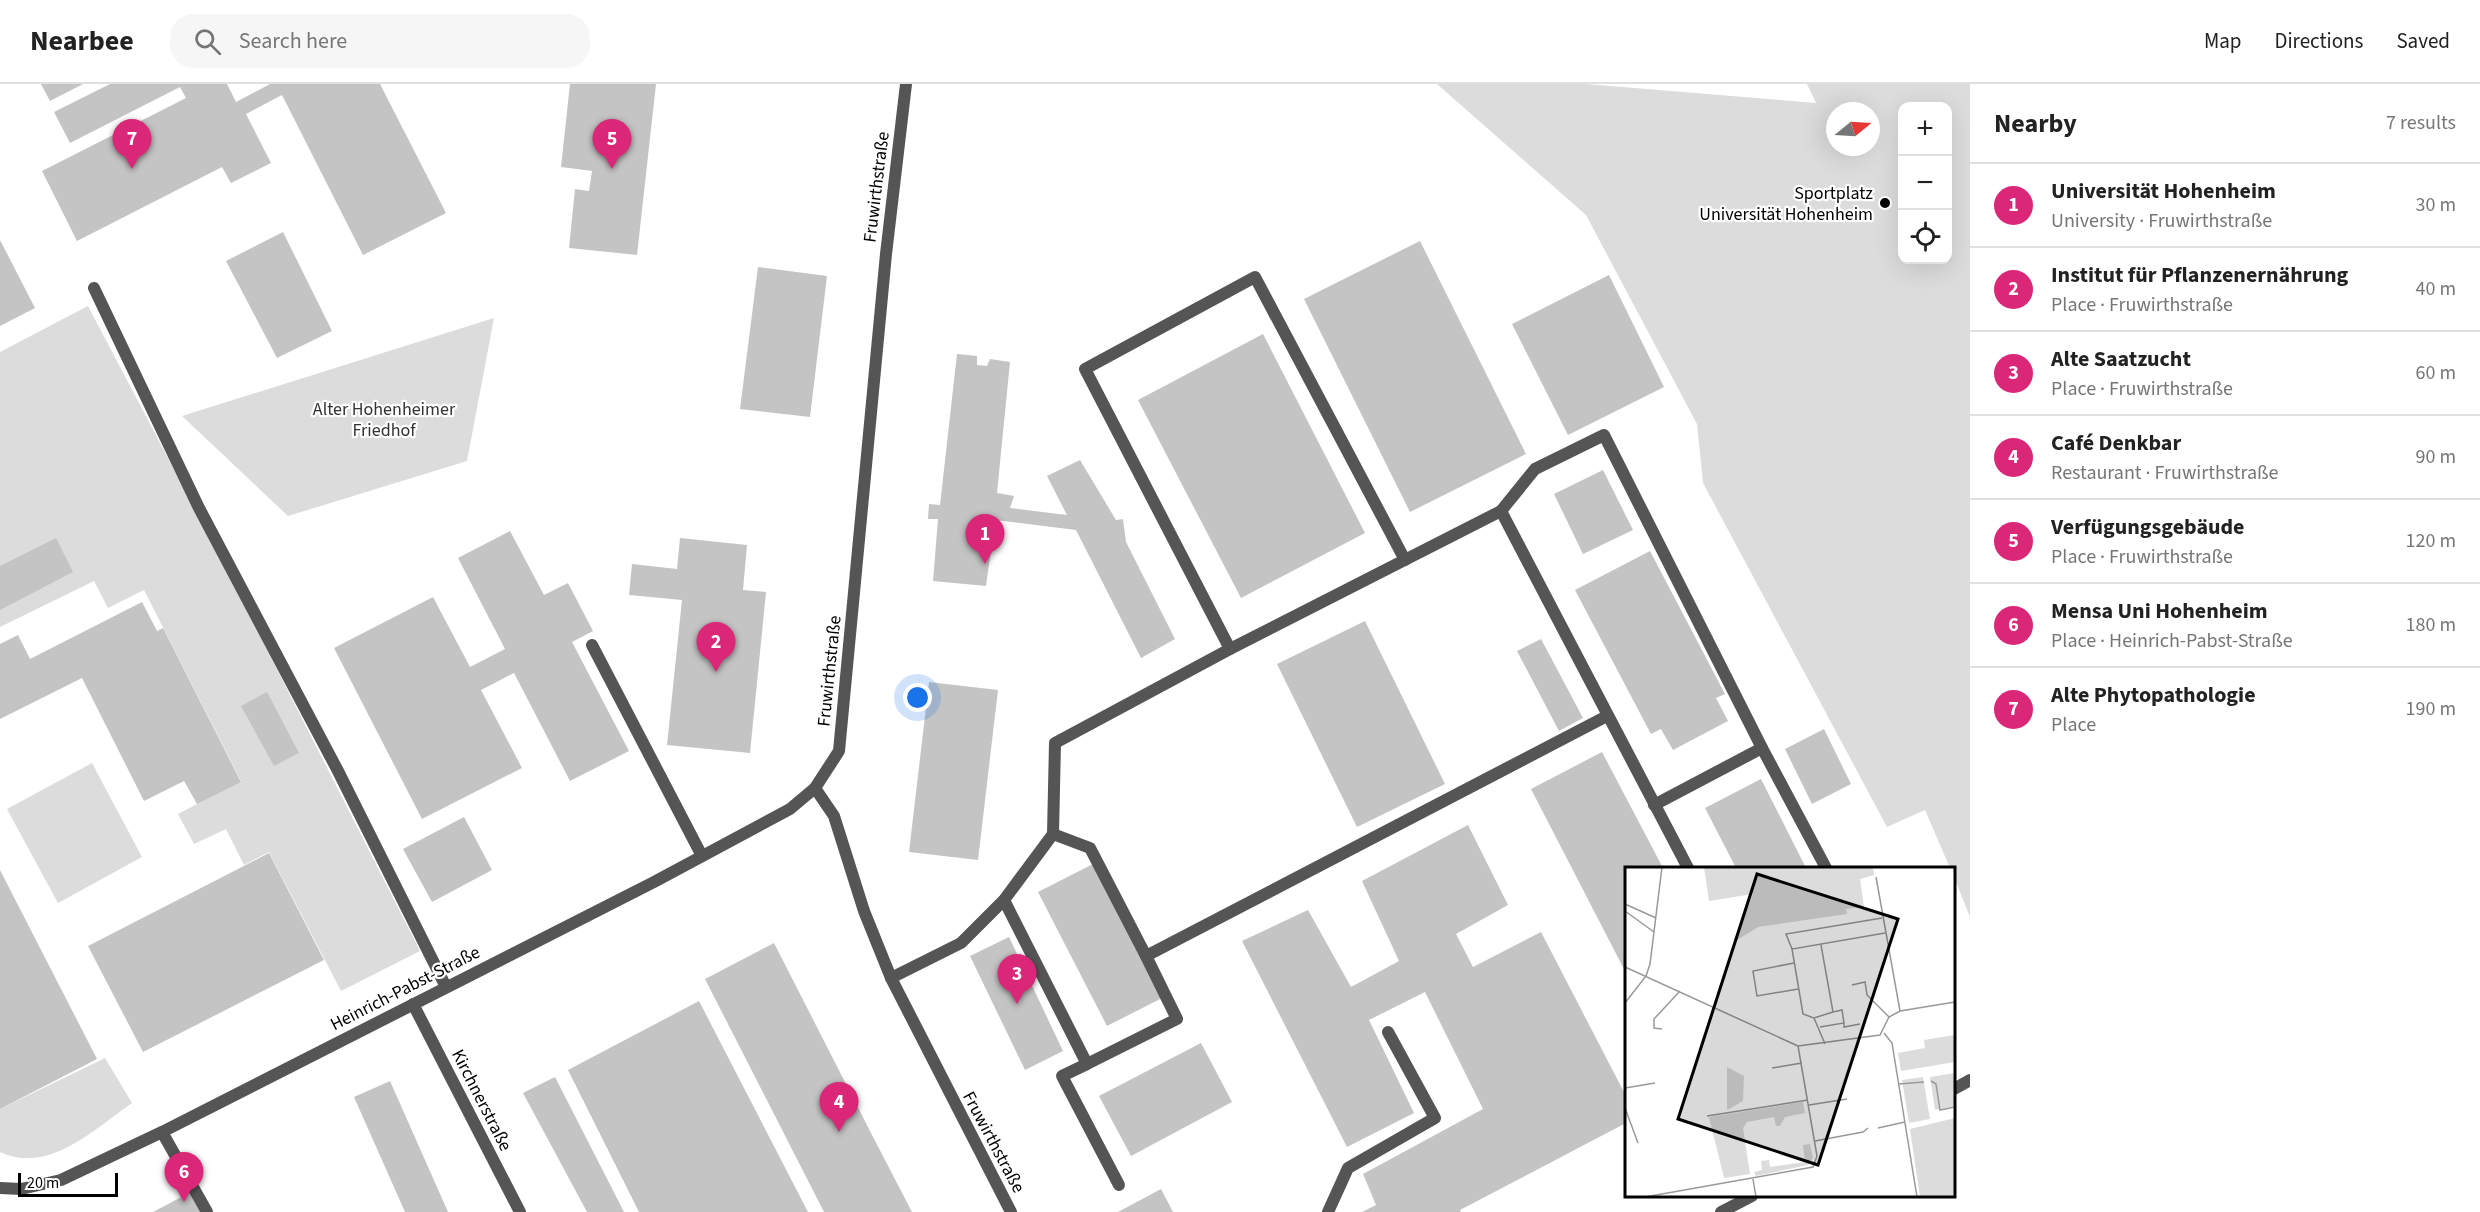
<!DOCTYPE html>
<html lang="en">
<head>
<meta charset="utf-8">
<style>
	:root { --surface:#fff; --page:#f6f6f6; --text:#222; --muted:#767676; --line:#e0e0e0; --accent:#db2777 }
	body { margin:0; font-family:"Source Sans 3",sans-serif; background:var(--page); color:var(--text) }
	.controls { position:absolute; right:18px; top:18px; display:grid; overflow:hidden; border-radius:12px; box-shadow:0 6px 24px #0002 }
	.controls button { width:54px; height:54px; display:grid; place-items:center; padding:0; border:0; border-bottom:2px solid var(--line); background:var(--surface); color:var(--text); font:30px sans-serif }
	.compass { position:absolute; left:1826px; top:18px; width:54px; height:54px; border-radius:50%; background:var(--surface); box-shadow:0 6px 24px #0002; rotate:72deg }
	.scale { position:absolute; left:18px; bottom:15px; width:100px; box-sizing:border-box; padding-left:6px; border:3px solid #000; border-top:0; font-size:16px; line-height:21px; white-space:nowrap; color:#000; -webkit-text-stroke:4px #fff; paint-order:stroke }
	.you { position:absolute; left:918px; top:614px; width:21px; height:21px; margin:-15px; border:4px solid #fff; border-radius:50%; background:#1a73e8; box-shadow:0 0 0 9px #1a73e833 }
	.badge { display:grid; place-items:center; width:39px; height:39px; border-radius:50%; background:var(--accent); color:#fff; font-size:20px; font-weight:700 }
	.pin { position:absolute; translate:-50% -50px; filter:drop-shadow(0 2px 3px #0008) }
	.pin::after { content:''; position:absolute; top:32px; width:21px; height:18px; background:inherit; clip-path:polygon(0 0,100% 0,50% 100%) }
	.list { margin:0; padding:0; list-style:none }
	h2 { display:flex; justify-content:space-between; align-items:center; height:78px; margin:0; padding:0 24px; font-size:26px }
	h2 small { font-size:20px; font-weight:400; color:var(--muted) }
	.list li { display:grid; grid-template-columns:39px 1fr auto; gap:18px; align-items:center; box-sizing:border-box; height:84px; padding:0 24px; border-top:2px solid var(--line) }
	.list b { display:block; font-size:22px; white-space:nowrap }
	.list p { margin:0; font-size:20px; white-space:nowrap; color:var(--muted) }
	.list em { font-size:20px; font-style:normal; color:var(--muted) }
	.icon { flex:none; width:33px; height:33px; fill:none; stroke:currentColor; stroke-width:2; stroke-linecap:round; stroke-linejoin:round }
	.map { position:relative; flex:none; width:1970px; height:1128px; overflow:hidden }
	header { display:flex; align-items:center; gap:36px; box-sizing:border-box; height:84px; padding:0 30px; background:var(--surface); border-bottom:2px solid var(--line) }
	header strong { font-size:28px }
	nav { display:flex; gap:33px; margin-inline-start:auto; font-size:21px }
	.search { width:420px; height:54px; background:var(--page); display:flex; align-items:center; gap:15px; box-sizing:border-box; padding:0 21px; border-radius:24px; color:var(--muted); font-size:22px }
	main { display:flex }
	aside { flex:1; background:var(--surface) }
	.map>svg:first-child { display:block }
	.green { fill:#dcdcdc; fill-rule:evenodd }
	.building { fill:#c4c4c4 }
	.lines { fill:none; stroke-linecap:round; stroke-linejoin:round }
	.lane { stroke:#555; stroke-width:12 }
	.street { stroke:#555; stroke-width:12 }
	.poi-dot { fill:#000; stroke:#fff; stroke-width:2 }
	.labels { text-anchor:middle; stroke-width:4.5; stroke-linejoin:round; paint-order:stroke }
	.street-label { font-size:18px; fill:#000; stroke:#fff }
	.poi-label { font-size:18px; fill:#000; stroke:#fff; text-anchor:end }
	.park-label { font-size:18px; fill:#333; stroke:#fff }
	.inset-road { fill:none; stroke:#999; stroke-width:1.5 }
	.view { fill:#000; fill-opacity:0.15; stroke:#000; stroke-width:3 }
	.inset-edge { fill:none; stroke:#000; stroke-width:3 }
</style>
</head>
<body>
<header>
<strong>Nearbee</strong>
<div class="search"><svg class="icon" aria-label="search" viewBox="0 0 24 24"><circle cx="10" cy="10" r="6"/><path d="M15 15l6 6"/></svg>Search here</div>
<nav><a>Map</a><a>Directions</a><a>Saved</a></nav>
</header>
<main>
<div class="map">
<svg width="1970" height="1128" viewBox="0 0 1970 1128">
	<rect width="100%" height="100%" fill="#fff"/>
	<!-- green -->
	<g class="green">
		<path d="M1437,0H1586L1816,19L1807,0H1970V833L1954,793V784H1950L1925,726L1887,743L1703,399L1697,340L1586,131ZM1948,22V176H1902V22ZM1835,27H1871V63H1835Z"/>
		<polygon points="88,222 218,469 420,867 341,907 269,768 244,781 226,745 194,760 178,730 241,697 144,506 108,524 94,497 0,543 0,268"/>
		<polygon points="494,234 467,377 288,432 182,332"/>
		<polygon points="92,679 142,773 58,819 7,725"/>
		<path d="M105,974L132,1019C94,1045 49,1091 0,1068V1025Z"/>
	</g>
	<!-- building -->
	<g class="building">
		<polygon points="41,0 83,0 50,17"/>
		<polygon points="110,0 227,0 236,18 270,0 380,0 446,129 363,171 282,11 246,30 271,79 231,99 222,83 77,157 42,87 186,14 180,3 70,59 54,28"/>
		<polygon points="570,0 656,0 637,171 569,164 575,105 589,107 592,87 561,83"/>
		<polygon points="283,148 332,247 277,274 226,177"/>
		<polygon points="0,156 35,224 0,242"/>
		<polygon points="1420,157 1526,370 1410,428 1304,215"/>
		<polygon points="758,183 827,192 810,333 740,325"/>
		<polygon points="1609,191 1664,303 1568,351 1512,240"/>
		<polygon points="1263,250 1365,449 1241,514 1138,316"/>
		<polygon points="957,270 977,272 977,281 987,282 990,275 1010,278 997,409 1014,412 1010,424 1067,431 1047,392 1080,376 1116,436 1123,435 1126,458 1175,555 1141,574 1076,446 995,436 986,502 933,497 938,435 928,435 929,420 940,421"/>
		<polygon points="1603,386 1633,446 1583,470 1554,410"/>
		<polygon points="510,447 544,511 568,499 593,547 572,558 629,667 570,697 514,589 481,606 522,684 422,735 334,564 433,513 470,583 505,565 458,474"/>
		<polygon points="56,454 73,488 0,526 0,482"/>
		<polygon points="680,454 747,461 743,506 766,508 750,669 667,661 682,516 629,511 632,480 677,485"/>
		<polygon points="1650,467 1725,610 1716,614 1728,637 1673,666 1661,645 1651,650 1575,506"/>
		<polygon points="142,518 157,547 163,544 241,698 197,720 184,697 144,717 82,594 0,635 0,560 18,551 30,575"/>
		<polygon points="1365,537 1445,700 1357,743 1277,580"/>
		<polygon points="1541,555 1583,634 1559,647 1517,567"/>
		<polygon points="929,598 998,606 978,776 909,768"/>
		<polygon points="267,608 299,669 274,682 241,622"/>
		<polygon points="1824,645 1851,700 1812,720 1785,665"/>
		<polygon points="1602,668 1663,784 1626,784 1626,889 1531,705"/>
		<polygon points="1761,695 1806,784 1736,784 1705,724"/>
		<polygon points="464,733 492,786 432,818 403,765"/>
		<polygon points="1468,741 1508,821 1456,850 1473,883 1541,848 1626,1012 1626,1039 1460,1126 1461,1128 1362,1128 1376,1121 1363,1090 1483,1025 1425,908 1369,936 1414,1029 1347,1063 1242,857 1308,826 1351,903 1399,877 1362,797"/>
		<polygon points="269,769 324,876 143,968 88,862"/>
		<polygon points="1093,780 1162,914 1107,942 1038,808"/>
		<polygon points="0,786 97,975 0,1025"/>
		<polygon points="1009,853 1063,967 1025,986 970,872"/>
		<polygon points="774,859 871,1049 912,1128 824,1128 705,895"/>
		<polygon points="699,917 808,1128 639,1128 568,986"/>
		<polygon points="1201,959 1232,1018 1131,1072 1099,1012"/>
		<polygon points="555,993 624,1128 587,1128 523,1009"/>
		<polygon points="390,997 448,1128 405,1128 354,1013"/>
		<polygon points="1161,1105 1173,1128 1118,1128"/>
		<polygon points="191,1108 201,1128 153,1128"/>
	</g>
	<g class="lines">
		<!-- lane -->
		<g class="lane">
			<polyline points="94,204 199,424 338,687 446,903"/>
			<polyline points="1501,427 1535,385 1604,351 1762,664 1826,784"/>
			<polyline points="592,561 702,772"/>
			<polyline points="1230,565 1085,285 1255,193 1405,476"/>
			<polyline points="1654,721 1762,664"/>
			<polyline points="1053,750 1090,764 1146,872 1607,632"/>
			<polyline points="1004,816 1087,980 1177,935 1146,872"/>
			<polyline points="891,894 961,859 1004,816 1053,750 1055,659 1230,565 1501,427 1688,784"/>
			<polyline points="413,920 520,1128"/>
			<polyline points="1087,980 1062,992 1119,1101"/>
			<polyline points="162,1048 207,1128"/>
			<polyline points="1328,1128 1348,1084 1435,1034 1388,948"/>
		</g>
		<!-- street -->
		<g class="street">
			<polyline points="815,704 834,732 864,827 891,894 1011,1128"/>
			<polyline points="1954,1005 1970,996"/>
			<polyline points="0,1104 21,1105 61,1096 162,1048 654,798 790,725 815,704 839,667 886,170 906,0"/>
			<polyline points="1721,1128 1752,1112"/>
		</g>
	</g>
	<!-- markers -->
	<circle class="poi-dot" cx="1885" cy="119" r="6"/>
	<g class="labels">
		<!-- street labels -->
		<g class="street-label">
			<text transform="translate(876 103) rotate(-83)" y="6">Fruwirthstraße</text>
			<text transform="translate(829 587) rotate(-84)" y="6">Fruwirthstraße</text>
			<text transform="translate(405 904) rotate(-27)" y="6">Heinrich-Pabst-Straße</text>
			<text transform="translate(482 1016) rotate(63)" y="6">Kirchnerstraße</text>
			<text transform="translate(994 1058) rotate(62)" y="6">Fruwirthstraße</text>
		</g>
		<!-- poi labels -->
		<g class="poi-label">
			<text x="1873" y="115">Sportplatz<tspan x="1873" dy="21">Universität Hohenheim</tspan></text>
		</g>
		<!-- park labels -->
		<g class="park-label">
			<text x="384" y="331">Alter Hohenheimer<tspan x="384" dy="21">Friedhof</tspan></text>
		</g>
	</g>
	<!-- overview -->
	<g transform="translate(1625 783)">
		<rect width="330" height="330" fill="#fff"/>
		<path d="M79,0H248L249,8L235,12L239,40L221,42L222,47L133,60L109,75L128,27L84,34ZM330,168V195L276,204L273,186L300,181L299,173ZM102,200L119,209L118,234L102,243ZM330,206V239L310,243L305,210ZM298,210L305,252L284,256L277,213ZM178,235L180,246L160,250L155,259H151L149,250L122,255L118,261L125,307L99,311L84,250ZM330,251V330H295L285,262ZM185,277L188,291L183,298L131,309L129,305L137,303L136,294L144,293L145,300L180,295L178,278Z" fill="#dcdcdc"/>
		<path class="inset-road" d="M251,10L275,144M0,37L31,51M0,44L29,65M167,82L161,67L257,51M169,96L128,104L132,129L173,122M0,100L173,179M227,118L240,115L242,128L264,150M0,136L21,109L25,97L37,0M189,151L208,145L196,78M219,156V160L235,157M195,160L219,156L217,143L208,145M37,162L29,161V152L55,124M259,166L267,176L292,330M200,177L189,151L178,147L167,82L260,66M173,179L255,168L264,150L275,144L330,135M147,201L177,196M306,214L311,217L315,243L330,240M274,217L299,215M0,221L30,216M184,238L222,232M0,241L13,276M82,249L183,233M253,261L280,255M190,274L238,265L243,261M128,312L131,330M20,330L188,300L192,289L173,179"/>
		<path class="view" d="M132,7L273,52L193,298L53,252Z"/>
		<rect width="330" height="330" class="inset-edge"/>
	</g>
</svg>
<div class="controls">
<button>+</button>
<button>−</button>
<button><svg class="icon" aria-label="locate" viewBox="0 0 24 24"><circle cx="12" cy="12" r="6"/><path d="M12 2v4M12 18v4M2 12h4M18 12h4"/></svg></button>
</div>
<svg class="compass" viewBox="-18 -18 36 36"><path d="M0-13l5 13h-10z" fill="#e53935"/><path d="M0 13l5-13h-10z" fill="#767676"/></svg>
<div class="scale">20 m</div>
<div class="you"></div>
<div class="pin badge" style="left:985px;top:480px">1</div>
<div class="pin badge" style="left:716px;top:588px">2</div>
<div class="pin badge" style="left:1017px;top:920px">3</div>
<div class="pin badge" style="left:839px;top:1048px">4</div>
<div class="pin badge" style="left:612px;top:85px">5</div>
<div class="pin badge" style="left:184px;top:1118px">6</div>
<div class="pin badge" style="left:132px;top:85px">7</div>
</div>
<aside>
<h2>Nearby<small>7 results</small></h2>
<ul class="list">
<li><span class="badge">1</span><div><b>Universität Hohenheim</b><p>University · Fruwirthstraße</p></div><em>30 m</em></li>
<li><span class="badge">2</span><div><b>Institut für Pflanzenernährung</b><p>Place · Fruwirthstraße</p></div><em>40 m</em></li>
<li><span class="badge">3</span><div><b>Alte Saatzucht</b><p>Place · Fruwirthstraße</p></div><em>60 m</em></li>
<li><span class="badge">4</span><div><b>Café Denkbar</b><p>Restaurant · Fruwirthstraße</p></div><em>90 m</em></li>
<li><span class="badge">5</span><div><b>Verfügungsgebäude</b><p>Place · Fruwirthstraße</p></div><em>120 m</em></li>
<li><span class="badge">6</span><div><b>Mensa Uni Hohenheim</b><p>Place · Heinrich-Pabst-Straße</p></div><em>180 m</em></li>
<li><span class="badge">7</span><div><b>Alte Phytopathologie</b><p>Place</p></div><em>190 m</em></li>
</ul>
</aside>
</main>
</body>
</html>
